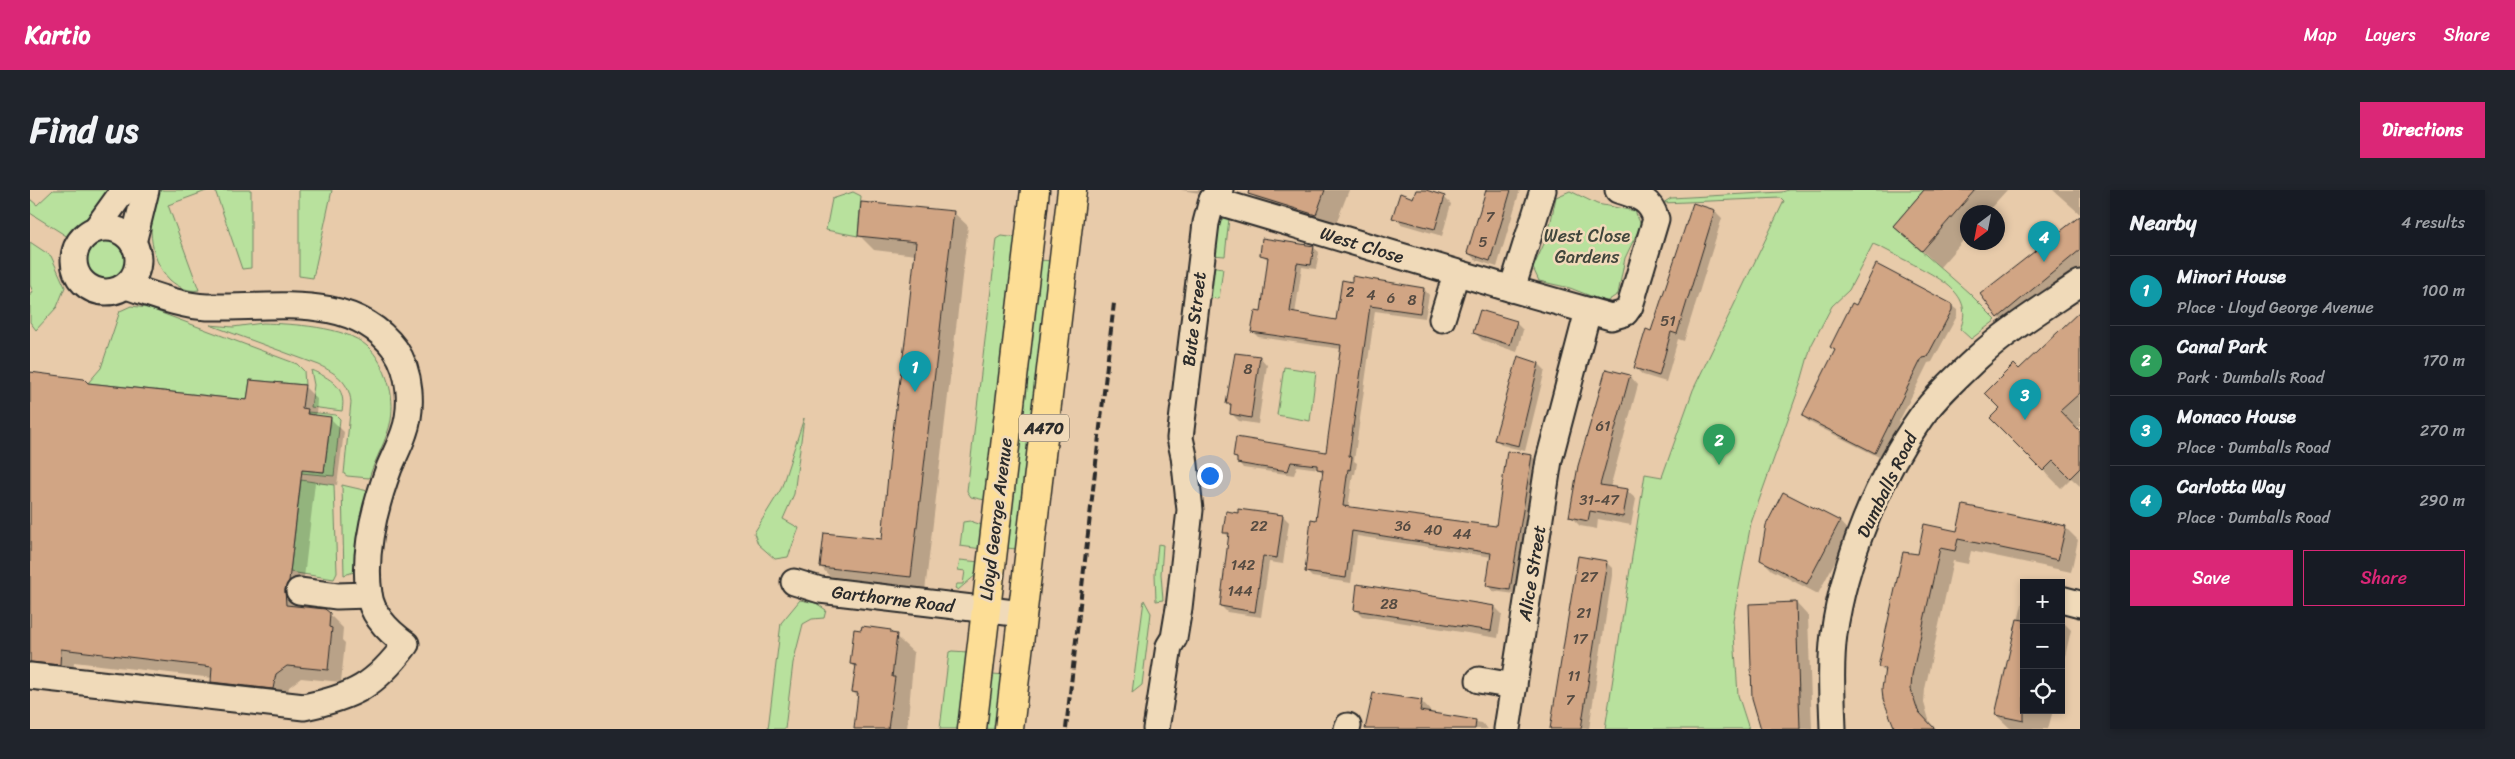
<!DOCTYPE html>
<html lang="en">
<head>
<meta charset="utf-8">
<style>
	:root { --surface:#171b24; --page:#20242c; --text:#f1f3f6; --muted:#9ea1a6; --line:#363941; --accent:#db2777 }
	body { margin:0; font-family:Sriracha,sans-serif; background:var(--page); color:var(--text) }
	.controls { position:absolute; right:15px; bottom:15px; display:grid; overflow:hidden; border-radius:0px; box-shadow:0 2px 8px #0003 }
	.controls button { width:45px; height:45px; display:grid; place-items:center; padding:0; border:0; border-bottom:1px solid var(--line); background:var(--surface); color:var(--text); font:25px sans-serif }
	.compass { position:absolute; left:1930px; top:15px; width:45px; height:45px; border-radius:50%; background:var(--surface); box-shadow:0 2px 8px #0003; rotate:212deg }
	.you { position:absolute; left:1179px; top:285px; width:18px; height:18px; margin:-12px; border:4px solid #fff; border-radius:50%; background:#1a73e8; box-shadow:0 0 0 8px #1a73e833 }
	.badge { display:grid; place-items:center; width:32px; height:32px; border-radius:50%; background:var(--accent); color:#fff; font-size:16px; font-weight:700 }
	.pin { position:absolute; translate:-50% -41px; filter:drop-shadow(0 1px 2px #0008) }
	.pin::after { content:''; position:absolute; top:26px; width:18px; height:15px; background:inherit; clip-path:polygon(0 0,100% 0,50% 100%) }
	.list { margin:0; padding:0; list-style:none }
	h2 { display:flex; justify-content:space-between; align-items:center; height:65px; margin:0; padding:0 20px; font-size:21px }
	h2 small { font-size:16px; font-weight:400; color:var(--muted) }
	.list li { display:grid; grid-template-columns:32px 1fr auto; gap:15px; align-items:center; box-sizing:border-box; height:70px; padding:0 20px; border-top:1px solid var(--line) }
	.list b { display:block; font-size:19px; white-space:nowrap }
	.list p { margin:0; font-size:16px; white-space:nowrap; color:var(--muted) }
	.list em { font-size:16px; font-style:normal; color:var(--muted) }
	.actions { display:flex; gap:10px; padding:15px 20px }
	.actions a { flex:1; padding:11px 0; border:1px solid var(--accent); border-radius:0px; text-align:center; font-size:18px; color:var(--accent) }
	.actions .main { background:var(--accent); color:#fff }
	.icon { flex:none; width:28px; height:28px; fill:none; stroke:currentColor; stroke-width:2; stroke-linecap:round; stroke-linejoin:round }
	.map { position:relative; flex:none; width:2050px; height:539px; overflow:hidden; border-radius:0px }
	header { display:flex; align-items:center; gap:30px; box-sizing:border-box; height:70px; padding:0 25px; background:var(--accent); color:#fff }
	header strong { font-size:24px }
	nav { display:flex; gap:28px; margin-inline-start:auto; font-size:18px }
	.intro { display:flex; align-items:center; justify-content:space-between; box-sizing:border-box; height:120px; padding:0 30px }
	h1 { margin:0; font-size:35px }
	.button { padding:12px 22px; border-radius:0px; background:var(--accent); color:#fff; font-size:18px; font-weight:700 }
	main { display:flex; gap:30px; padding:0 30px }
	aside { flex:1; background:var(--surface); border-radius:0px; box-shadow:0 2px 8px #0003 }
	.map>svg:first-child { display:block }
	.green { fill:#b8e19d; stroke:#728664 }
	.shadow { fill:#0003 }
	.building { fill:#d1a584; stroke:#2b2b2b }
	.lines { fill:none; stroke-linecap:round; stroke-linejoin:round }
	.minor-casing { stroke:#2b2b2b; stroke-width:29 }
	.major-casing { stroke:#2b2b2b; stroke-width:31 }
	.minor { stroke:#f0dab9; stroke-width:25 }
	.major { stroke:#fdde96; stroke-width:28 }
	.rail { stroke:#2b2b2b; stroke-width:4; stroke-dasharray:8 4; stroke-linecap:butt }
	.labels { text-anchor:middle; stroke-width:5; stroke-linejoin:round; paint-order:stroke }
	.number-label { font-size:15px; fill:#544a41 }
	.shield { fill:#f0dab9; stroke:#666056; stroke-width:1 }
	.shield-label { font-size:16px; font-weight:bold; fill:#2b2b2b }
	.park-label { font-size:18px; fill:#40463c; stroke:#f0dab9 }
	.street-label { font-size:18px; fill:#2b2b2b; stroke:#f0dab9 }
</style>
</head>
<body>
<header>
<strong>Kartio</strong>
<nav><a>Map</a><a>Layers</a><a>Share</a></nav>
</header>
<div class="intro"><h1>Find us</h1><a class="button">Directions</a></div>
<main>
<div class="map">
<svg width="2050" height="539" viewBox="0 0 2050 539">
	<rect width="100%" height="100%" fill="#e8cbaa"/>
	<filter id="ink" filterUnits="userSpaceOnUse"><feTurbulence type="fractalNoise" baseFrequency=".02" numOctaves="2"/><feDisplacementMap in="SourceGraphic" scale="10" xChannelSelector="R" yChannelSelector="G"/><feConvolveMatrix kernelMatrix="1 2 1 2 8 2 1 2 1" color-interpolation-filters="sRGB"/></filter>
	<g filter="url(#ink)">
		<!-- green -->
		<g class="green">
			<polygon points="23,0 85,0 67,23 43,46 38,47 0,23 0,9 7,15"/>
			<path d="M127,0H179L138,15L169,100C158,102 148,97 140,90C117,67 118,29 127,0Z"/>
			<polygon points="185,0 221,0 221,78 212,79"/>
			<polygon points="269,0 302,0 283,88 269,86"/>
			<path d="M1758,0H1894L1863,36L1939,103L1966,130L1941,149L1930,139C1946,104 1907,87 1881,73C1868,67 1856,59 1843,54L1819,100L1802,116L1781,156L1770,195L1721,333L1703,430L1708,505L1719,539H1575L1615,284L1632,287L1663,200L1754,11L1751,8L1633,13L1641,8L1752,2Z"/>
			<polygon points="1540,1 1567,14 1605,21 1611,35 1595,68 1588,104 1576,112 1540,98 1509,91 1503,78 1518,45 1526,7"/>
			<polygon points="823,2 831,6 828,46 796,40 802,9"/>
			<polygon points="1195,26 1199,28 1195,66 1182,65 1187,36"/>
			<circle cx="76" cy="70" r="25"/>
			<polygon points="972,46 987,48 955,310 941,307 937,301 967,49"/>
			<polygon points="0,52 21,66 35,97 27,117 6,140 0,132 0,103 3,102 0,95"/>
			<polygon points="1009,70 1022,71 987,359 976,358"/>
			<polygon points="1180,76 1193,78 1189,109 1178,108"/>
			<polygon points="101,116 118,118 267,174 274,181 275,195 220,190 217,210 58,193 71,178 90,121"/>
			<path d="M233,133C261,134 315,136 337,156C347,165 354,179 358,192C362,204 363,217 361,230C357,250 345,269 339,288L317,286L314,284L321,212C319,192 307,184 289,175L180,135L203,137Z"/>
			<polygon points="1254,177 1286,182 1280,231 1247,225"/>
			<path d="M281,180C300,188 317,197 312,221L281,217L284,195Z"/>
			<polygon points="278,222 306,225 310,229 304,286 271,283 272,280 294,282 301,228 278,224"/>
			<polygon points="774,228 764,304 753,329 769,338 758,367 745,369 728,354 724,343 751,299"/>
			<polygon points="271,290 304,295 307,383 304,389 260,382"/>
			<polygon points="312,295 338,301 327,354 324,382 314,385"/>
			<polygon points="940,331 955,336 952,359 930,356 933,332"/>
			<polygon points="1128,354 1133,355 1131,384 1133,410 1126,411 1125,384"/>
			<polygon points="930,370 950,372 947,384 928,400 925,398 927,394 933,394 935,381 928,380"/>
			<polygon points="770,410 786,413 796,420 794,428 782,429 773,434 763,473 755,539 738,539 751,433"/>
			<polygon points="1114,410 1121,423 1112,495 1102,503"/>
			<polygon points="922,461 938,462 931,539 910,539 919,462"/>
			<polygon points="963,484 974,485 967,539 956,539"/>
		</g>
		<!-- shadow -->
		<g class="shadow">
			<polygon points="1151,0 1176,0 1176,4"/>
			<polygon points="1223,0 1319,0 1303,41 1240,22 1222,4"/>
			<polygon points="1387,0 1414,7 1421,14 1412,46 1371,34 1364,27 1384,9"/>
			<polygon points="1458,0 1490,0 1467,77 1446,70 1438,63"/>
			<polygon points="1896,0 1977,0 1957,22 1938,22 1938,45 1910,77 1865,35"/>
			<polygon points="2023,0 2050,0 2050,24"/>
			<polygon points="1685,21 1692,28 1654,151 1648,149 1636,192 1613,185 1605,178"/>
			<polygon points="923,22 938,36 895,401 805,392 791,377 853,351 886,65 844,60 829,45"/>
			<polygon points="2050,27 2050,91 1986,145 1969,127 1952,104"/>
			<polygon points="1283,57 1289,62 1286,79 1272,77 1265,124 1307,131 1323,88 1394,99 1399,105 1395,128 1345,121 1324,271 1327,273 1325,284 1323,284 1318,318 1467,338 1501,266 1507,271 1485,404 1463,401 1457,395 1462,367 1327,346 1321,393 1282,387 1277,382 1294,284 1289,279 1267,276 1264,285 1213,278 1204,266 1297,263 1311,159 1228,147 1223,142 1232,124 1239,70 1231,65"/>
			<polygon points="1921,115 1927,120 1927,126 1902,172 1898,173 1851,268 1779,232 1773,226 1806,162 1801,157"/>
			<polygon points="2050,122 2050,236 2046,239 2050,243 2050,296 2041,288 2031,298 1962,228 1972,218 1988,180"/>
			<polygon points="1486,133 1493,140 1487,162 1452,150 1445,143"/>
			<polygon points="1230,167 1237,175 1228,234 1209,231 1202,224 1202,218 1198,213"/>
			<polygon points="1509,174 1515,180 1495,261 1472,255 1466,249"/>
			<polygon points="0,185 58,194 218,212 274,196 287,209 286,227 300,228 314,242 307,295 285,293 272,405 268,413 268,418 299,424 313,438 312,450 315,453 311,492 271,488 259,497 256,512 196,505 183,492 183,488 44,472 43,488 0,486"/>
			<polygon points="1600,186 1608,195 1580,298 1597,301 1606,309 1601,335 1568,329 1567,339 1550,336 1541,327"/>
			<polygon points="1753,303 1810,332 1820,343 1788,404 1742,380 1732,370"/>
			<polygon points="1209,320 1253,326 1259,332 1253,374 1239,372 1231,427 1197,422 1191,416 1200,348 1194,342 1209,324"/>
			<polygon points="2035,337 2048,350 2041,382 1941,361 1938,374 1923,371 1895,499 1894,513 1900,533 1907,539 1867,539 1855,483 1849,476 1889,365 1928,342"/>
			<polygon points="1549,367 1576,372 1583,379 1559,539 1521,539"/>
			<polygon points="1993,410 1994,520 2023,520 2018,539 1981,539 1966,525"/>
			<polygon points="1766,413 1778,426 1782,539 1732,539 1723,507"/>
			<polygon points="1465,417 1472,424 1468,448 1332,426 1325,419"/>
			<polygon points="2031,430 2041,440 2031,484"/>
			<polygon points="860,441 884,463 877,539 825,539 829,508 823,502 827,479 822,474"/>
			<polygon points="1344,504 1391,511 1404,525 1452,533 1458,539 1337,539"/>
		</g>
		<!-- building -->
		<g class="building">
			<polygon points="1219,0 1295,0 1286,25 1218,4"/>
			<polygon points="1386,0 1396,0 1415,6 1405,39 1362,28 1370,3 1383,8"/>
			<polygon points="1456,0 1481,0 1460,71 1437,63"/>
			<polygon points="1894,0 1945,0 1892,61 1863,36"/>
			<polygon points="831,12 924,21 881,387 790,377 794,343 852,349 861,255 876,144 886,52 828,46"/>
			<polygon points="1663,13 1685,20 1647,144 1641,142 1629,186 1604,178 1616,139 1621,141"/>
			<polygon points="2050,26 2050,60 1968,128 1950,104"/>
			<polygon points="1232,48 1284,56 1281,75 1267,73 1260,122 1306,130 1312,90 1322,92 1322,86 1394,98 1390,123 1340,116 1319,266 1322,267 1320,280 1318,279 1313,316 1466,336 1477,261 1502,265 1480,400 1456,396 1461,363 1322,341 1316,388 1275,382 1281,329 1286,330 1293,280 1287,279 1287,275 1261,272 1258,281 1224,276 1207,273 1207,268 1203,267 1206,247 1296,262 1311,155 1221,142 1225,121 1231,122 1238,67 1230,65"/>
			<polygon points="1846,74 1922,114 1922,120 1897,167 1892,168 1845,263 1772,226 1805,160 1800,157 1822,113 1826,115"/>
			<polygon points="1450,120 1487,131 1480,155 1443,143"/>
			<polygon points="2050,121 2050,203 2030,221 2050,242 2050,278 2040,288 2023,271 2013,281 1960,228 1970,218 1955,203 1984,174 1989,179"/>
			<polygon points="1205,163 1230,166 1221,228 1200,224 1201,214 1196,214"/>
			<polygon points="1488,166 1509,173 1489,256 1464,250"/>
			<polygon points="1576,179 1600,185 1570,295 1598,299 1593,327 1560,321 1558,331 1539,327 1548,276"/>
			<polygon points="0,182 54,189 58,193 217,210 220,190 275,195 272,218 278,219 277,224 301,227 294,282 272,280 259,391 255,400 256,415 295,419 300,423 299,437 302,438 298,480 257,476 246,484 243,499 181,492 182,477 31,459 30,475 0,472"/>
			<polygon points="1753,302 1810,331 1777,394 1730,370 1736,335"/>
			<polygon points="1933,315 2036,336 2028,370 1928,349 1925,361 1910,358 1882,485 1881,499 1888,521 1905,539 1865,539 1853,509 1852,499 1855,478 1848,477 1873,362 1888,364 1894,334 1927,341"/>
			<polygon points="1208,319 1253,325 1247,368 1233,366 1225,422 1190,416 1199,343 1193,343 1196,321 1208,323"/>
			<polygon points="1548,366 1577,371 1551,539 1520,539"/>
			<polygon points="1327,394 1465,416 1461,441 1324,420"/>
			<polygon points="1766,412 1770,539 1731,539 1722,508 1719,414"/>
			<polygon points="1987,429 1994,430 1994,531 1965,525"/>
			<polygon points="832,436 861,440 861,443 867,444 862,487 865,487 858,539 824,539 828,503 822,502 826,475 820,474 824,439 831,440"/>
			<polygon points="1343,503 1392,510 1390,521 1446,530 1445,539 1335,539"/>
		</g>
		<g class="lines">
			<!-- minor casing -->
			<g class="minor-casing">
				<g id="minor">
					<path d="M1513,0L1482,99L1581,127L1595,123L1600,116L1626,29C1620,8 1607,6 1588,0"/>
					<polyline points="1182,10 1482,99"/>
					<circle cx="76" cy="70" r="32"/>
					<polyline points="66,39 94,0"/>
					<polyline points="103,53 116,0"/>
					<polyline points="1412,129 1426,84"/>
					<polyline points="764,392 790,400 993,424"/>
					<polyline points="269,401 307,406 339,405"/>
					<polyline points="2031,409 2050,414"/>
					<path d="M0,486L274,517C323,507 345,496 376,454C359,442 342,426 339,404C333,363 345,316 359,278C364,266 370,255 374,243C383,218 381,182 365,159C322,100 238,119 177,117C150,116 121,104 96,96"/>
					<polyline points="1449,490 1484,496"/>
					<polyline points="1126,539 1139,456 1144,448 1149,418 1160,320 1154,266 1150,248 1176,33 1182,10 1190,0"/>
					<polyline points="1317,539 1318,536"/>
					<polyline points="1477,539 1519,270 1558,121"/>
					<path d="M1803,539C1802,508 1800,475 1804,444C1814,372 1848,287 1891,227C1906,206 1927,187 1946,169C1977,140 2015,117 2050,93"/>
				</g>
			</g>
			<!-- major casing -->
			<g class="major-casing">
				<g id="major">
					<polyline points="942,539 1005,0"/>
					<polyline points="979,539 1042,0"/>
				</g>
			</g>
			<!-- minor -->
			<use href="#minor" class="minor"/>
			<!-- major -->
			<use href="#major" class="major"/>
			<!-- rail -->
			<polyline class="rail" points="1036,539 1084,113"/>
		</g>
	</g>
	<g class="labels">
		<!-- number labels -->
		<g class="number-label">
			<text x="1460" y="32">7</text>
			<text x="1453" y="57">5</text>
			<text x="1320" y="107">2</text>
			<text x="1341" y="110">4</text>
			<text x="1361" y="113">6</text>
			<text x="1382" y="115">8</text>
			<text x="1638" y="136">51</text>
			<text x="1218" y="184">8</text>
			<text x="1573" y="241">61</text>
			<text x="1569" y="315">31-47</text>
			<text x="1229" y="341">22</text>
			<text x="1373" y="341">36</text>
			<text x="1403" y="345">40</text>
			<text x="1432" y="349">44</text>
			<text x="1213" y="380">142</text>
			<text x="1559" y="392">27</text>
			<text x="1210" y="406">144</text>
			<text x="1359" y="419">28</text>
			<text x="1554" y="428">21</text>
			<text x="1550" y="454">17</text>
			<text x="1544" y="491">11</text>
			<text x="1540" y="515">7</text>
		</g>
		<!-- shield labels -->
		<rect class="shield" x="989" y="224.5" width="50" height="27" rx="4"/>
		<g class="shield-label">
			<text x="1014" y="244">A470</text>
		</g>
		<!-- park labels -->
		<g class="park-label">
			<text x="1557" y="52">West Close<tspan x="1557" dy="21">Gardens</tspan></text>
		</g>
		<!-- street labels -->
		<g class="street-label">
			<text transform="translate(1332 55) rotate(17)" y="6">West Close</text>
			<text transform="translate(1164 129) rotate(-83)" y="6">Bute Street</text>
			<text transform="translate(1857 295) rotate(-64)" y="6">Dumballs Road</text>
			<text transform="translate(966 329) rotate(-83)" y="6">Lloyd George Avenue</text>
			<text transform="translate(1502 383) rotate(-81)" y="6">Alice Street</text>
			<text transform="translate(863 409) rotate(7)" y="6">Garthorne Road</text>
		</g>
	</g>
</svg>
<div class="controls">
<button>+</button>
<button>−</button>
<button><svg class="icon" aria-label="locate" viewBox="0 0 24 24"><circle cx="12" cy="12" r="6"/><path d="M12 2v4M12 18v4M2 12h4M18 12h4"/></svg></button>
</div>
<svg class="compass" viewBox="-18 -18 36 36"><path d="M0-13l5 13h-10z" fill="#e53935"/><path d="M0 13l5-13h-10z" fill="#9ea1a6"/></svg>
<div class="you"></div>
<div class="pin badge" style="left:885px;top:202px;background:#0f9aa8">1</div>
<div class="pin badge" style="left:1689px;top:275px;background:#2e9e5b">2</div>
<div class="pin badge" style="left:1995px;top:230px;background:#0f9aa8">3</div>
<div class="pin badge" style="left:2014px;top:72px;background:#0f9aa8">4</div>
</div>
<aside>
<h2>Nearby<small>4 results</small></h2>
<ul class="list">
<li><span class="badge" style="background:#0f9aa8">1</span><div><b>Minori House</b><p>Place · Lloyd George Avenue</p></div><em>100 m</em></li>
<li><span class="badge" style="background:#2e9e5b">2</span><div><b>Canal Park</b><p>Park · Dumballs Road</p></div><em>170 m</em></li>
<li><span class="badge" style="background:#0f9aa8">3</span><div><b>Monaco House</b><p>Place · Dumballs Road</p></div><em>270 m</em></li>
<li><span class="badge" style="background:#0f9aa8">4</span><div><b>Carlotta Way</b><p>Place · Dumballs Road</p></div><em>290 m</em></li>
</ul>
<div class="actions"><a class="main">Save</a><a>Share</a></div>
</aside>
</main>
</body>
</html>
